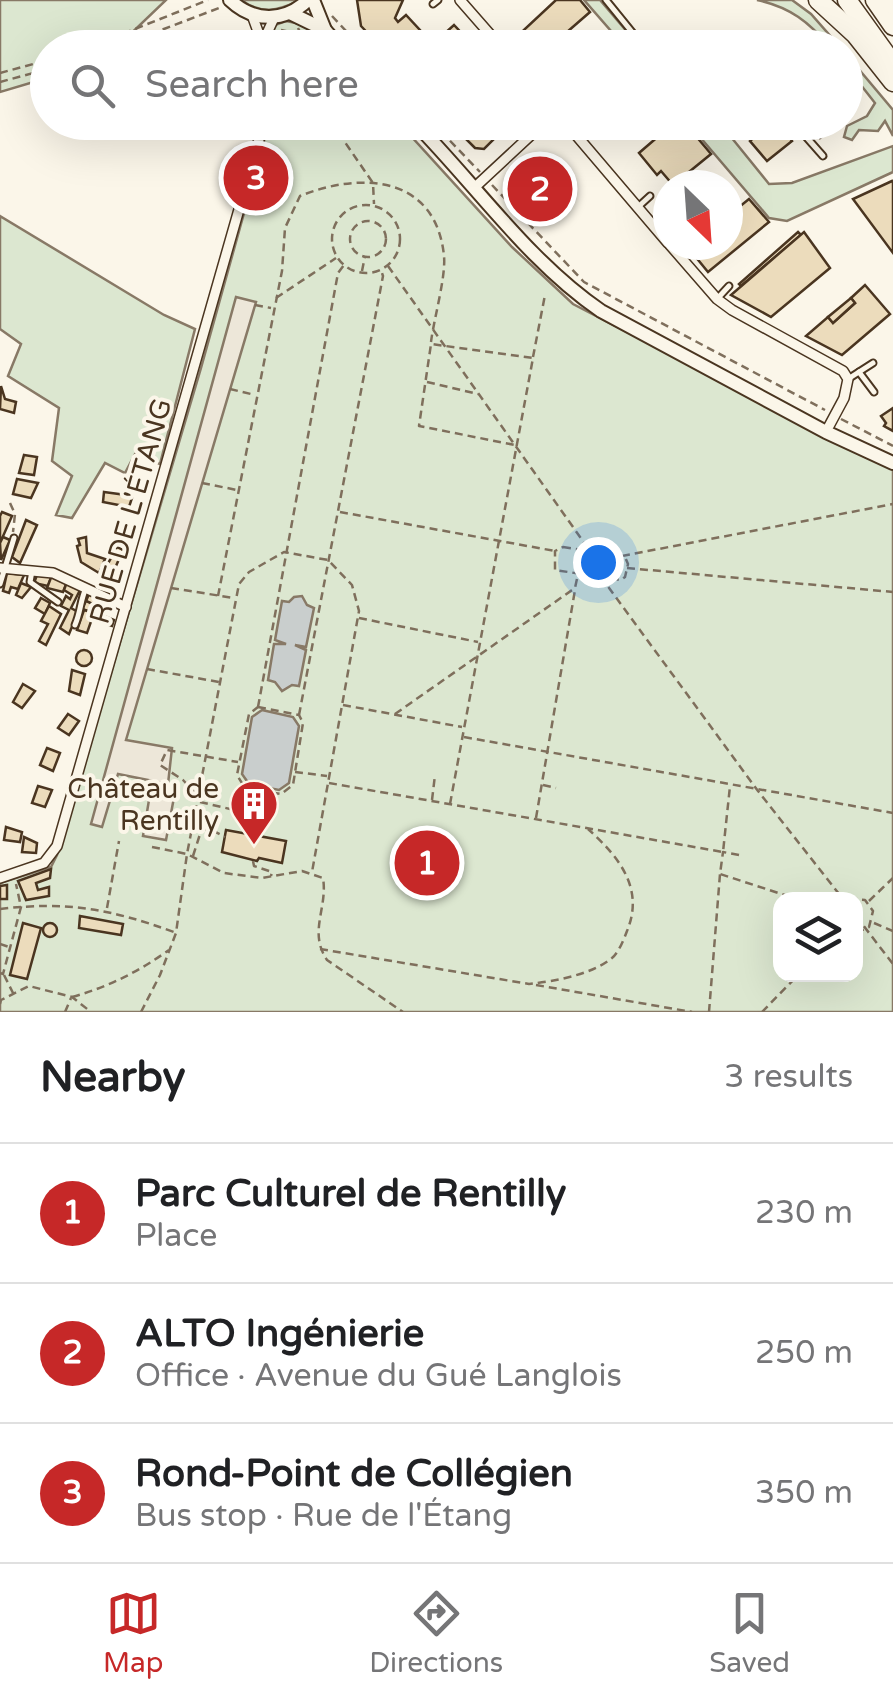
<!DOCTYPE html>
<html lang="en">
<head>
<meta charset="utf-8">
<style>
	:root { --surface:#fff; --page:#f6f6f6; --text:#202124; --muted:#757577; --line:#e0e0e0; --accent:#c62828 }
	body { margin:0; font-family:"Varela Round",sans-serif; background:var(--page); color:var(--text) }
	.controls { position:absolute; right:30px; bottom:30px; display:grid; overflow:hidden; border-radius:20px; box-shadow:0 10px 40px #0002 }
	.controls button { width:90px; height:90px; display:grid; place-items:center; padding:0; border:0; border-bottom:2px solid var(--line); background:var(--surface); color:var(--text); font:50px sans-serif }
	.compass { position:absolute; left:653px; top:170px; width:90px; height:90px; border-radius:50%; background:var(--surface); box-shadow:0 10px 40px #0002; rotate:155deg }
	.you { position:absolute; left:598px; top:562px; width:35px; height:35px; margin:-25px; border:8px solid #fff; border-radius:50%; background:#1a73e8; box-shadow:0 0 0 15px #1a73e833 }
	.badge { display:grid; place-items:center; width:65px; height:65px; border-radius:50%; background:var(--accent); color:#fff; font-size:32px; font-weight:700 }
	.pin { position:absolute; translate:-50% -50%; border:5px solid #fff; box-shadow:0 2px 10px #0006 }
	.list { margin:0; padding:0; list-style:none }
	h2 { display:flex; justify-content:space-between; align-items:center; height:130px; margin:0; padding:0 40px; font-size:42px }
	h2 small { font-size:32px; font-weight:400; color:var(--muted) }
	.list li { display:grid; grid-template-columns:65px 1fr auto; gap:30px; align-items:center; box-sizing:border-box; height:140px; padding:0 40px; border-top:2px solid var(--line) }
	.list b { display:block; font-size:38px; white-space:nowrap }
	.list p { margin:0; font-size:32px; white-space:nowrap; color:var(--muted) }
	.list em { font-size:32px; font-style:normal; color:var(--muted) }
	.icon { flex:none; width:55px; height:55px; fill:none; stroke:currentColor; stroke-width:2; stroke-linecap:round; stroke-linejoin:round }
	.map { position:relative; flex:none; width:893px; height:1012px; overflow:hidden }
	.search { position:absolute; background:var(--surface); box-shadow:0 10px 40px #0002; left:30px; right:30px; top:30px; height:110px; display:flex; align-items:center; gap:25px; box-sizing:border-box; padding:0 35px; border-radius:55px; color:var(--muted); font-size:38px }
	.sheet { height:550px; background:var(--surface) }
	nav { display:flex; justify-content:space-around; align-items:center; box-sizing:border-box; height:140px; border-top:2px solid var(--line); background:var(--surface); font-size:28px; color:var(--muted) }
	nav a { display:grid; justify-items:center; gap:5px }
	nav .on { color:var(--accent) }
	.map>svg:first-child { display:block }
	.green { fill:#dce7d0; stroke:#887966; stroke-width:2.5; fill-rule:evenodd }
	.parking { fill:#ede7d9; stroke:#887966; stroke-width:2.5 }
	.water { fill:#c9cecd; stroke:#887966; stroke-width:2.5 }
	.building { fill:#ecdcbc; stroke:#4a3520; stroke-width:2.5 }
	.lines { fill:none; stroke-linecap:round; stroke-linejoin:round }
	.service-casing { stroke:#4a3520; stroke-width:9 }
	.minor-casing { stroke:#4a3520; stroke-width:12 }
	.secondary-casing { stroke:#4a3520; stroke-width:16 }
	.motorway-casing { stroke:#4a3520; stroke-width:21 }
	.path { stroke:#7f6f5c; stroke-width:2.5; stroke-dasharray:8 5; stroke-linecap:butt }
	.service { stroke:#fbf6e9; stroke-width:5 }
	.minor { stroke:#fbf6e9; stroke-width:9 }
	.secondary { stroke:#fbf6e9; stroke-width:12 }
	.motorway { stroke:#fbf6e9; stroke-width:18 }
	.wall { stroke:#4a3520; stroke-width:5 }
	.labels { text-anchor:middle; stroke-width:8; stroke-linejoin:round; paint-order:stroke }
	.street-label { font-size:28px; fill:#4a3520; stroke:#fbf6e9 }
	.poi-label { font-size:28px; fill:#4a3520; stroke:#fbf6e9; text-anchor:end }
</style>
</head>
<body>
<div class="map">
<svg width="893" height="1012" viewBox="0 0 893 1012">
	<rect width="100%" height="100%" fill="#fbf6e9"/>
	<!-- green -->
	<g class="green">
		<polygon points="0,0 166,0 117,47 48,48 47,78 0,92"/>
		<path d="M241,0H300C278,11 262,15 241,0Z"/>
		<polygon points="584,0 600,0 640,47 625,47"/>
		<path d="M757,0H792L811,14L840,47H830C809,22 790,7 757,0Z"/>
		<polygon points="286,21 311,26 332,47 270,47 269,37 275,25"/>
		<polygon points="846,54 893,110 893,136 885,121 878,131 859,130 852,140 844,137 847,126 867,116 875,103 846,66"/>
		<path d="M269,123H399L512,247L573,304L893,470V1012H0V883L51,867L57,855L201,368ZM780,899H856V974H780Z"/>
		<polygon points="688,123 703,123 706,127 727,132 769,184 792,183 893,146 893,172 787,221 769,218"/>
		<polygon points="0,216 164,315 195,329 160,464 135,454 125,473 105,463 72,518 56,515 72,476 52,461 59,408 8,376 21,344 0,329"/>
	</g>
	<!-- parking -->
	<g class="parking">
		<polygon points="236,297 256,302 126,740 172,748 168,784 118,774 102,827 91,824"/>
		<polygon points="151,788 175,792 166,840 143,836"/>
	</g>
	<!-- water -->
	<g class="water">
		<polygon points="302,596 307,605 314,608 306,647 295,645 306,650 299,686 292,685 282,691 275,682 268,680 274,644 286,644 275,640 282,601 289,602 294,597"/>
		<polygon points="262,710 293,717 299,726 289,783 279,790 249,784 242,774 252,717"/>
	</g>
	<!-- building -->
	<g class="building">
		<polygon points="357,0 403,0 395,18 398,22 406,15 433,44 454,25 469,41 461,48 382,48 361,26"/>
		<polygon points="556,0 580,0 590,12 552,45 555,48 518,48 512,41"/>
		<polygon points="476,122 511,122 484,149 475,148 461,134 466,129 469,132"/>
		<polygon points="675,122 684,122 711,154 673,185 661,171 657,175 639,153"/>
		<polygon points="771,122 777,122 792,141 767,161 750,141"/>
		<polygon points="807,122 839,122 820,138"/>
		<polygon points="551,164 572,188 538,216 518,192"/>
		<polygon points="892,181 893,183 893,253 853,199"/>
		<polygon points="749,199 769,222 708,272 690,250 696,245 728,245 728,216"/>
		<polygon points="798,232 801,235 741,286 739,284"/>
		<polygon points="804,232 830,268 771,317 731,295"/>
		<polygon points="865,285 890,314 842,355 806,336 828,317 833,323 855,303 851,298"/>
		<polygon points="851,298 855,303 833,323 828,317"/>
		<polygon points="1,386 5,399 16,402 14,413 0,409"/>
		<polygon points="893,408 893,431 884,426 886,423 881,416"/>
		<polygon points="24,455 37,457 34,475 19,473"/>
		<polygon points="17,479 38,483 31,498 13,494"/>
		<polygon points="104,492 126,495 132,498 129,507 103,502"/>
		<polygon points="2,512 12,516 0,543 0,516"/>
		<polygon points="26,520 37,525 20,563 12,557"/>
		<polygon points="3,537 10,540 1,560 0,543"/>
		<polygon points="86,537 87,553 105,559 99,573 81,562 77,546 80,545 78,539"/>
		<polygon points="117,547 123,550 112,575 104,571"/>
		<polygon points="7,573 24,575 18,589 11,587 9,593 3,591"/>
		<polygon points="37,575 52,575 48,586 34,583"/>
		<polygon points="52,575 67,582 63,592 47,588"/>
		<polygon points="67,582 81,588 71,608 78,612 69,634 60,628 69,610 61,606 66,596 70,599 72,595 64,590"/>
		<polygon points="21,583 31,587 22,598 16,595"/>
		<polygon points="89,594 100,598 99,607 86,601"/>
		<polygon points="41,598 50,603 45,614 35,608"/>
		<polygon points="86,601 96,606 94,613 82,609"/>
		<polygon points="49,606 61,614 46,645 39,641 48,624 41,621"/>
		<polygon points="84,610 94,613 87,633 77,630"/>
		<polygon points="94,612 114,620 112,626 91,619"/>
		<circle cx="84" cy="658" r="8"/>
		<polygon points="72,670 85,674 80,695 69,691"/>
		<polygon points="23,684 35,691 22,708 13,702"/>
		<polygon points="68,714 79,721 69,735 58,728"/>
		<polygon points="47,748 60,753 53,771 40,765"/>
		<polygon points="38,786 52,790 45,807 32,803"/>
		<polygon points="6,827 22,832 20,842 4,840"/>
		<polygon points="226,830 286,841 282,863 259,858 257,861 222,852"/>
		<polygon points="24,837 37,843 36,853 22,852"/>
		<polygon points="51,869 50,878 36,883 38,890 49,887 49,896 26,900 18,881"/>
		<polygon points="7,885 7,899 0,899 0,886"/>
		<polygon points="80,916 123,924 121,935 79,928"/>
		<circle cx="50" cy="930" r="7"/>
		<polygon points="23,923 41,928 27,979 10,975"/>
	</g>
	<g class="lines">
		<!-- service casing -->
		<g class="service-casing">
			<g id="service">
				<polyline points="606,0 645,48"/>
				<polyline points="433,4 438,0"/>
				<polyline points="713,122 725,125 737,122"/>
				<polyline points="793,122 823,156"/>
				<polyline points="638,207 650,196"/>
				<polyline points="717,299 729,286"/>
				<polyline points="859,372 874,392"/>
				<polyline points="848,379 873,363"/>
				<polyline points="32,571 30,582 58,602"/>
				<polyline points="0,584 14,538"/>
				<path d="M75,625C81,611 80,601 86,588"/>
			</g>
		</g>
		<!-- minor casing -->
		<g class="minor-casing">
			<g id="minor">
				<polyline points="460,0 502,48"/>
				<polyline points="252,15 264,48"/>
				<polyline points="263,42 274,18"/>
				<polyline points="565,122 668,243"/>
				<polyline points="474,188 545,122"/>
				<polyline points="670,245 717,299 732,310 843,371 848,379 844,398 829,426"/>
				<polyline points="0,568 53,573 126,607"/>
				<polyline points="0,878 44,863 57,846 264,122"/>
			</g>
		</g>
		<!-- secondary casing -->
		<g class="secondary-casing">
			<g id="secondary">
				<path d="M230,0C253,22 284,23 308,0"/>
				<polyline points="313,0 325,30"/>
				<polyline points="290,13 325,30 341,48"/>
				<path d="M414,122C476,185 528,261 601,311L826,432L893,463"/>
			</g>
		</g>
		<!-- motorway casing -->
		<g class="motorway-casing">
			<g id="motorway">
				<polyline points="818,0 855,34 893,82"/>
				<polyline points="847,0 893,64"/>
				<polyline points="875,0 893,26"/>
				<polyline points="890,0 893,5"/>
			</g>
		</g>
		<!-- path -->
		<g class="path">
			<polyline points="332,16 362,48"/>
			<polyline points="298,28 308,48"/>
			<polyline points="281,30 294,33"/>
			<polyline points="87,48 208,0"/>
			<polyline points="114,48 219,8"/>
			<polyline points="275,48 294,34"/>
			<polyline points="0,73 48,60"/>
			<polyline points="0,82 48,69"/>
			<polyline points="331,122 373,183 374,204"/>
			<polyline points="432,122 480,172"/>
			<polyline points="492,185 584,282 825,410"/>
			<circle cx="366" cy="239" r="34"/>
			<circle cx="368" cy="239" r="18"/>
			<polyline points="388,266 590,551 601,577 758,791 843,899"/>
			<polyline points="362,271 365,256"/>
			<polyline points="276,298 336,258"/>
			<polyline points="255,305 271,308"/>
			<polyline points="533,357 545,295"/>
			<polyline points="427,382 478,394"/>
			<polyline points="230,389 255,395"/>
			<polyline points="841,419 893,446"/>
			<polyline points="202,483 237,490"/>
			<polyline points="10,503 15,514 13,532"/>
			<polyline points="340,512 555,551"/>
			<polygon points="563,547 625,557 628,564 625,577 621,580 555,570 555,551"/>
			<polyline points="622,556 893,504"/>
			<polyline points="627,568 893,592"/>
			<polyline points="171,588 234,598"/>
			<path d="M218,596L282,271L285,228L300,196C362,171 436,176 444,256C446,277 434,318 431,342"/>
			<polyline points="359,618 478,642"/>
			<polyline points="147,669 219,682"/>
			<polyline points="343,705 462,727"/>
			<polyline points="258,707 338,273 344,265"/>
			<polygon points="258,707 299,715 303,723 293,785 281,794 245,788 237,775 249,714"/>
			<polyline points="395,714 575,588 578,574"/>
			<polyline points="299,715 383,276 381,270"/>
			<polyline points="464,737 893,813"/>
			<polyline points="295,772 327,776"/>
			<polyline points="329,783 723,852 730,786"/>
			<polyline points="543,785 556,788"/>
			<polyline points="197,795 183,780 160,765 167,750 238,762"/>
			<polyline points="432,800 435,775"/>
			<polyline points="200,802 269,818 273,797"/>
			<polyline points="450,804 533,358 431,344 419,426 515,445"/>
			<polyline points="248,813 252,792"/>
			<polyline points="536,818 575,590"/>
			<polyline points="256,835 259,818"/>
			<path d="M152,847L187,854L224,873L262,878L302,871L323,878C328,908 308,932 327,960L403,1012"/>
			<polyline points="739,855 723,852 720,874 797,899"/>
			<polyline points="193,856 201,831 208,828 225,837"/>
			<polyline points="253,861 254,866 272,872 271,876"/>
			<polyline points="849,899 865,900 873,911 869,927 856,933"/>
			<polyline points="869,901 893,878"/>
			<polyline points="107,908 119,841"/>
			<path d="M0,909C68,901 110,909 174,932"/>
			<polyline points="856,916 893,964"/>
			<polyline points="874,923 893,931"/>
			<polyline points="0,944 9,947"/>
			<path d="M320,949L529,984C555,981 591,975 612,958C619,952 624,939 627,931C645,888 618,856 588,829"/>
			<polyline points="0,973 3,974 21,907 16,884"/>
			<polyline points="4,975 14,995"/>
			<polyline points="536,985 692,1012"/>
			<path d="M72,997C108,987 138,972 169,950"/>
			<polyline points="0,1004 1,1000 29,986 72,997 91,1012"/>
			<polyline points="65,1012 71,998"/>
			<polyline points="141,1012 160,975 176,933 187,854 239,584 249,572 284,552 328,560 352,585 359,611 312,872"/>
			<polyline points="709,1012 720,874"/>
			<polyline points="762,1012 799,974"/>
		</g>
		<!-- service -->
		<use href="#service" class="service"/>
		<!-- minor -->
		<use href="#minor" class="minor"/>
		<!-- secondary -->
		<use href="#secondary" class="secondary"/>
		<!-- motorway -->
		<use href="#motorway" class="motorway"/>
		<!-- wall -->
		<polyline class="wall" points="293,48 295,42 302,43 318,36 328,48"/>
	</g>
	<!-- icons -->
	<defs>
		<g id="building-pin" transform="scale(2.5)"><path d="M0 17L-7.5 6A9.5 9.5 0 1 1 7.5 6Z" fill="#c62828" stroke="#fbf6e9"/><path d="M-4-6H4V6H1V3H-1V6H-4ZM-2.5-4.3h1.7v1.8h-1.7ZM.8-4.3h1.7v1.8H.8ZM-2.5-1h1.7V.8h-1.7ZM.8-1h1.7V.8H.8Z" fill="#fff"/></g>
	</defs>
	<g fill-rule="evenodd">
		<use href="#building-pin" x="254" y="804"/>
	</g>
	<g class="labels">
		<!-- street labels -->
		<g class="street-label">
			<text transform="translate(130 511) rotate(-74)" y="10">RUE DE L'ÉTANG</text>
		</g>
		<!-- poi labels -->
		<g class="poi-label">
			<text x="219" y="798">Château de<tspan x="219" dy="32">Rentilly</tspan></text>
		</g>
	</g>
</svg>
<div class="controls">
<button><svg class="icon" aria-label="layers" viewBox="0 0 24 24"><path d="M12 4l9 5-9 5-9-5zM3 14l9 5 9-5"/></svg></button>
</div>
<svg class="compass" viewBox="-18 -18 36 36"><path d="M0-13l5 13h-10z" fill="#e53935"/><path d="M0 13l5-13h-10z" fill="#757577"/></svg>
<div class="you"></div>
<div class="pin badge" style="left:427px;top:863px">1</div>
<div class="pin badge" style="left:540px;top:189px">2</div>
<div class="pin badge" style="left:256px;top:178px">3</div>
<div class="search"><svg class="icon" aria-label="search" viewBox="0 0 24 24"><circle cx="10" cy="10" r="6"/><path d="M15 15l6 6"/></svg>Search here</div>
</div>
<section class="sheet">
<h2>Nearby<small>3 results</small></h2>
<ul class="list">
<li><span class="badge">1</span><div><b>Parc Culturel de Rentilly</b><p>Place</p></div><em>230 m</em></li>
<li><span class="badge">2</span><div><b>ALTO Ingénierie</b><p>Office · Avenue du Gué Langlois</p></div><em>250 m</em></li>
<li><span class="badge">3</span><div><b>Rond-Point de Collégien</b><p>Bus stop · Rue de l'Étang</p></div><em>350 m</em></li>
</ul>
</section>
<nav>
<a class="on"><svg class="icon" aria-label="map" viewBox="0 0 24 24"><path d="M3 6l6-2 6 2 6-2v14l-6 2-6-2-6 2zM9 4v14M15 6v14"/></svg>Map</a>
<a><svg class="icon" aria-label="directions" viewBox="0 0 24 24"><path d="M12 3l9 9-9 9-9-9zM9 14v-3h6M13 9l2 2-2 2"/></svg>Directions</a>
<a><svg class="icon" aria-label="saved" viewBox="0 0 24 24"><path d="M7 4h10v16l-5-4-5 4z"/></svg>Saved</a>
</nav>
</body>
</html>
